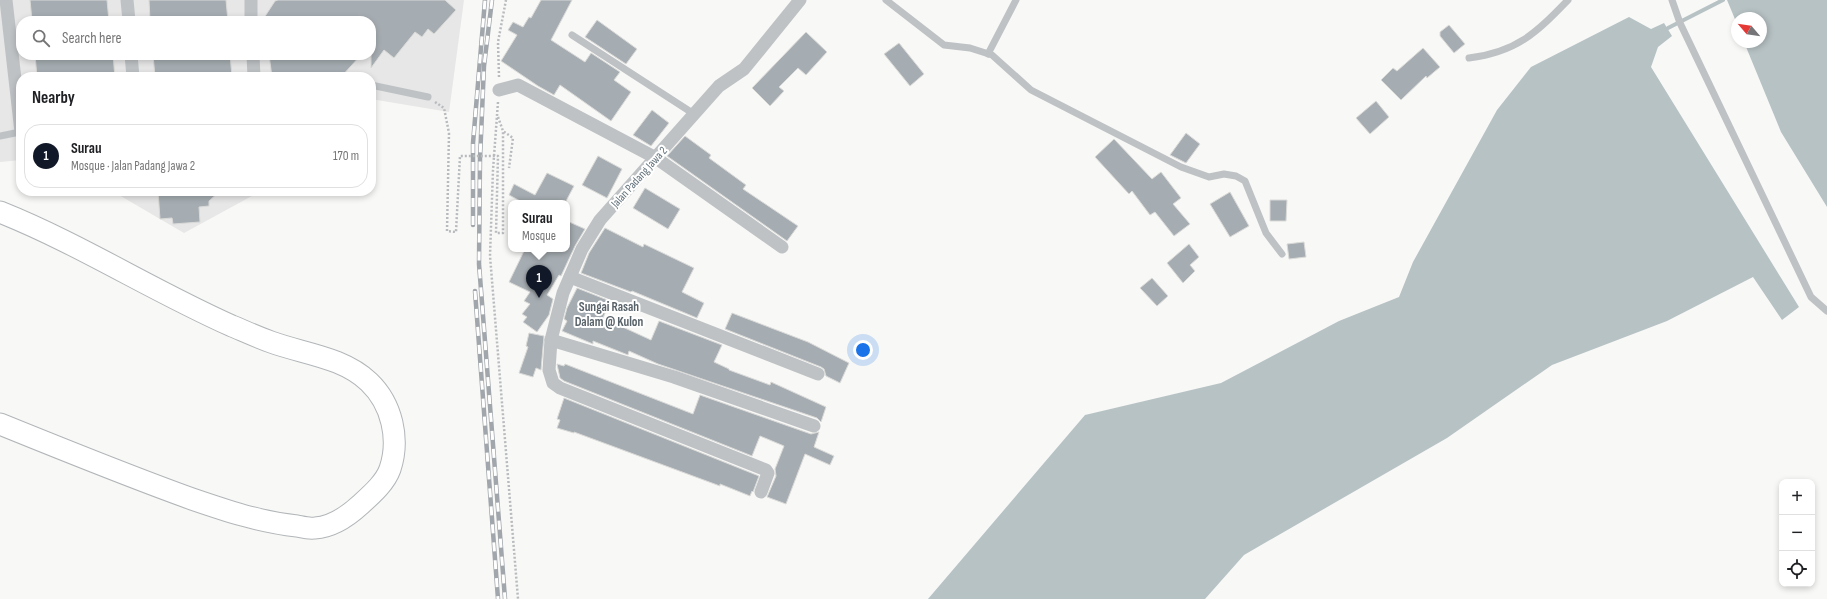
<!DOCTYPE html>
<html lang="en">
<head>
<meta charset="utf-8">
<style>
	:root { --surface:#fff; --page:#f2f2f2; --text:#202124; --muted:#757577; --line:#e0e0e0; --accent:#111827 }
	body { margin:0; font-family:"Sofia Sans Condensed",sans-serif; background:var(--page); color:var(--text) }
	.controls { position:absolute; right:12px; bottom:12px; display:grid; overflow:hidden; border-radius:8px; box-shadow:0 2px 6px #0003 }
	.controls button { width:36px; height:36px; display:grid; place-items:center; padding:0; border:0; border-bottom:1px solid var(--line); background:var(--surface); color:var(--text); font:20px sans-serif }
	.compass { position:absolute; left:1731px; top:12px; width:36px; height:36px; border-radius:50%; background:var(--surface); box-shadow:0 2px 6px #0003; rotate:299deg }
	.you { position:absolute; left:863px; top:350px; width:14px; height:14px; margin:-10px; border:3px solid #fff; border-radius:50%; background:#1a73e8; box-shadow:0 0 0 6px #1a73e833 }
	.badge { display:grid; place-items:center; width:26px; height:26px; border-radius:50%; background:var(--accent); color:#fff; font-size:13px; font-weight:700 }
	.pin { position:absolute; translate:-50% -33px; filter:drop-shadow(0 1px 2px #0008) }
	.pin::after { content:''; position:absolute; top:21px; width:14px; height:12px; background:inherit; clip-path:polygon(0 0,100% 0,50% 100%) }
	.popup { position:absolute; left:508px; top:200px; width:62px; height:52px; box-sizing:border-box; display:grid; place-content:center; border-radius:8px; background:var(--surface); filter:drop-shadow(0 1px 3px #0005); font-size:13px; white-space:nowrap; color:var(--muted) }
	.popup b { font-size:15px; color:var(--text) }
	.popup::after { content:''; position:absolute; left:50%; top:100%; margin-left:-8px; border:8px solid transparent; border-top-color:var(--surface) }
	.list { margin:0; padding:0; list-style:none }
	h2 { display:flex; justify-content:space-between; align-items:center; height:52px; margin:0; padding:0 16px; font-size:17px }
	h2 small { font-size:13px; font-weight:400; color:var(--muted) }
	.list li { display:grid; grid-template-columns:26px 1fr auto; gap:12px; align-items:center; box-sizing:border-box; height:64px; margin:0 8px 8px; padding:0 8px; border:1px solid var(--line); border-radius:16px }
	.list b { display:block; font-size:15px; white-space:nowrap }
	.list p { margin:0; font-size:13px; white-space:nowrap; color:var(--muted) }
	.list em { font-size:13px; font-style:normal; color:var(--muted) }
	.icon { flex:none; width:22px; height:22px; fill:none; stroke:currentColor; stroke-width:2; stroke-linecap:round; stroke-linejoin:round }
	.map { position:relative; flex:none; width:1827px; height:599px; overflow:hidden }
	.search { position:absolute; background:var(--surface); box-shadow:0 2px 6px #0003; left:16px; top:16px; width:360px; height:44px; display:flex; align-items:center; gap:10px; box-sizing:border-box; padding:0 14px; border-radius:16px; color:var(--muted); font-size:15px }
	.panel { position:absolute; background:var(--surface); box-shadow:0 2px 6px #0003; left:16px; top:72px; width:360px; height:124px; border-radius:16px }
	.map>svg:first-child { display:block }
	.built { fill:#e6e7e6; fill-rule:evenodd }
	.water { fill:#b7c2c5 }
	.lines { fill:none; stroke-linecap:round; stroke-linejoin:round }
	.stream { stroke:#b7c2c5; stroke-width:4 }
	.building { fill:#a6adb2; stroke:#dadad8 }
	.primary-casing { stroke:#b2b6b9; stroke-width:23 }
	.path { stroke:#b8bbbe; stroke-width:2.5; stroke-dasharray:2 2; stroke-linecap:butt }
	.lane { stroke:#bec2c5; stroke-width:7 }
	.street { stroke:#bec2c5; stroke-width:13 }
	.primary { stroke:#fff; stroke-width:21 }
	.rail-casing { stroke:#a0a6ab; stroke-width:4.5 }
	.rail { stroke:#fff; stroke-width:3; stroke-dasharray:9; stroke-linecap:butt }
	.path-bridge { stroke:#b8bbbe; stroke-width:2.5; stroke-dasharray:2 2; stroke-linecap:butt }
	.labels { text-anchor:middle; stroke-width:4; stroke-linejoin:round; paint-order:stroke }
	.street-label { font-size:12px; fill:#66747d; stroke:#fff }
	.neighbourhood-label { font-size:13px; font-weight:bold; fill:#586269; stroke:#fff }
</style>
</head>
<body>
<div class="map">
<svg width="1827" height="599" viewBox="0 0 1827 599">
	<rect width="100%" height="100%" fill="#f8f8f6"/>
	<!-- built -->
	<g class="built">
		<path d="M0,0H464L449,112L371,99V77H21V160L0,162ZM21,21H371V55H21Z"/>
		<polygon points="118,191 261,191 184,233 119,195"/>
	</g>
	<!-- water -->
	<g class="water">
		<polygon points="1727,0 1827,0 1827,207 1781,132 1744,42 1761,42 1761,18 1737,18 1737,24"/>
		<polygon points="1629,17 1651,29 1664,23 1672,36 1658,47 1651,67 1799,307 1782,320 1753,277 1667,321 1552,365 1447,438 1244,555 1205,599 928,599 1085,415 1221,383 1339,321 1399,297 1413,262 1497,110 1531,67"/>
	</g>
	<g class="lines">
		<!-- stream -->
		<polyline class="stream" points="1668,28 1723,0"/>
	</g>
	<!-- building -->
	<g class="building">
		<polygon points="30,0 107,0 109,21 32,21"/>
		<polygon points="149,0 226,0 228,21 150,21"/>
		<polygon points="278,0 445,0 456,10 434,34 428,29 422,37 415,32 394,58 384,50 371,68 371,21 262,21 275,1"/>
		<polygon points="541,0 572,0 551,40 585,62 591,53 620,72 614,80 631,92 611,121 560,85 554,95 538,86 501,61 517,35 508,30 513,22 523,27 529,17 531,18"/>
		<polygon points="597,20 637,49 626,64 585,37"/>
		<polygon points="1449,25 1465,44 1454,53 1440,36 1440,32"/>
		<polygon points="806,32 827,52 806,75 798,68 779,87 784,91 770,106 752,88"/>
		<polygon points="899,43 924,74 910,86 884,54"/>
		<polygon points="1423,48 1440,67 1427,78 1426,76 1401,100 1381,80 1393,68 1397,71"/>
		<polygon points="35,55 113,55 115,77 37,77"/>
		<polygon points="153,55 230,55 232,76 155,77"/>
		<polygon points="269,55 361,55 341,77 272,77"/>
		<polygon points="1376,101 1389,117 1370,134 1356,118"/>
		<polygon points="652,110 669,123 651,146 633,135"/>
		<polygon points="1186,133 1200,144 1186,163 1170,155"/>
		<polygon points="685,136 711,155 709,158 746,185 743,189 798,226 787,241 667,156"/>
		<polygon points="1114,139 1152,179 1161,172 1181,198 1173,204 1190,224 1174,236 1155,212 1150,215 1132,191 1129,194 1095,157"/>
		<polygon points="598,156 622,169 607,198 582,185"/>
		<polygon points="547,173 574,186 565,203 524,203 509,195 514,184 535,195"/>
		<polygon points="645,188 680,209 668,229 633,208"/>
		<polygon points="158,191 220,191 209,201 209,206 199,207 200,222 173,224 172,218 160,219"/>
		<polygon points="1230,192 1249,226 1230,237 1210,204"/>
		<polygon points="1270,200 1287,200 1286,221 1270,221"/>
		<polygon points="567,221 585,229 575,246 561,276 559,275 547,295 553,299 549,315 537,332 523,322 527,317 522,314 530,304 524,301 530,292 509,282 525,249 567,249"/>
		<polygon points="605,228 643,247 644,244 694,268 682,292 704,303 697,318 632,291 631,292 581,273 589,253"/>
		<polygon points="1304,242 1306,257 1289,259 1287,244"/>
		<polygon points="1189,244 1199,257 1190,265 1195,271 1183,283 1167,263"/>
		<polygon points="1152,278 1168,296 1157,306 1140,288"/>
		<polygon points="577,288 610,301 603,318 651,340 659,321 722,345 714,362 729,369 729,370 770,385 771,382 826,407 821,422 817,418 658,364 629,351 628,355 593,341 593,344 562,331 567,321 564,319 567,308"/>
		<polygon points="732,313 808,342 849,363 840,383 826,376 824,369 821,367 725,329"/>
		<polygon points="529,333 544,336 541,370 536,368 533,377 519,373 528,347 526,346"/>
		<polygon points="557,364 564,366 565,364 693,414 700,395 811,434 819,432 814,447 834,456 830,465 805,454 786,504 767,497 776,476 775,469 784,446 760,436 752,456 564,381 560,378"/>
		<polygon points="564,398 759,476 753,492 752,491 750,496 720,484 720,486 574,432 574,433 557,428 560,420 557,419"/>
	</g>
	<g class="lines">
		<!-- primary casing -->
		<g class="primary-casing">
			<path id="primary" d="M0,212C80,244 153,291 232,326C244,331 257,337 271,342C304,354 343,357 369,382C392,404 400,439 390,469C385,483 371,495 360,505C348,516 332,527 315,528C309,529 302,527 297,526C260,522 227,511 192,499C128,476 64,450 0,424"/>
		</g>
		<!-- path -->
		<g class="path">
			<polyline points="499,77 498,42 506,0"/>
			<polyline points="435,102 444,108 449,133"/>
			<polyline points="498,102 493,170 490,256 518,599"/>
			<polyline points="498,117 503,131 513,138 509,168"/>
		</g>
		<!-- lane -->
		<g class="lane">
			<polyline points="886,0 944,45 970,48 992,55 1031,90 1181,167 1209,177 1224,174 1236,176 1245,181 1266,233 1282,254"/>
			<polyline points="1672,0 1680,23 1811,297 1827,311"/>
			<polyline points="572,35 694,114"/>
			<polyline points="988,54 1016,0"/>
			<path d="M1469,58C1517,52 1536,33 1568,0"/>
			<polyline points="371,85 428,97"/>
			<polyline points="0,136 20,132"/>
		</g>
		<!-- street -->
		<g class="street">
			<polyline points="6,0 21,132"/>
			<polyline points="127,0 129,21"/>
			<polyline points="251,0 251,21"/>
			<polyline points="131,55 133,77"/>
			<polyline points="253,55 254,77"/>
			<polyline points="499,90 518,85 656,158 782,247"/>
			<polyline points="570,277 818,374"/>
			<polyline points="551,340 674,377 814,426"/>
			<polyline points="761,492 768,473 766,470 560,388 553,383 549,370 551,340 563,293 582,249 600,220 719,86 744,69 800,0"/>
		</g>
		<!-- primary -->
		<use href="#primary" class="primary"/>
		<!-- rail casing -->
		<g class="rail-casing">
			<g id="rail">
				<polyline points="492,0 484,66 480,159 479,264 505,599"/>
				<polyline points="473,225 473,143 485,0"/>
				<polyline points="475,291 498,599"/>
			</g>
		</g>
		<!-- rail -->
		<use href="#rail" class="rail"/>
		<!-- path-bridge -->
		<polyline class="path-bridge" points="449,133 447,231 456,232 460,156 498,156 496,233 503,233 503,131"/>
	</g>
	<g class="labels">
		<!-- street labels -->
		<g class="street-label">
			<text transform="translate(639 177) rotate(-48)" y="4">Jalan Padang Jawa 2</text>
		</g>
		<!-- neighbourhood labels -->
		<g class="neighbourhood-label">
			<text x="609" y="311">Sungai Rasah<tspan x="609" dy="15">Dalam @ Kulon</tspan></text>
		</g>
	</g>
</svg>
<div class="controls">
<button>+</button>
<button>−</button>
<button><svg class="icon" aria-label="locate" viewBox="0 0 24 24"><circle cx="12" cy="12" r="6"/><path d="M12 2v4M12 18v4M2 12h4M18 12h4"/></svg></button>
</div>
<svg class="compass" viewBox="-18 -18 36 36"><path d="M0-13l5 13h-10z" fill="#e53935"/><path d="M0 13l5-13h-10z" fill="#757577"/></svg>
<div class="you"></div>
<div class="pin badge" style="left:539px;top:298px">1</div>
<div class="popup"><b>Surau</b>Mosque</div>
<div class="search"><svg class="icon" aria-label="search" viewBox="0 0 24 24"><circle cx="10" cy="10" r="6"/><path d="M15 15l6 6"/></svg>Search here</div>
<section class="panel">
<h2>Nearby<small></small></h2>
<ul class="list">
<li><span class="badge">1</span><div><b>Surau</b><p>Mosque · Jalan Padang Jawa 2</p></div><em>170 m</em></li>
</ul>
</section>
</div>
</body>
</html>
